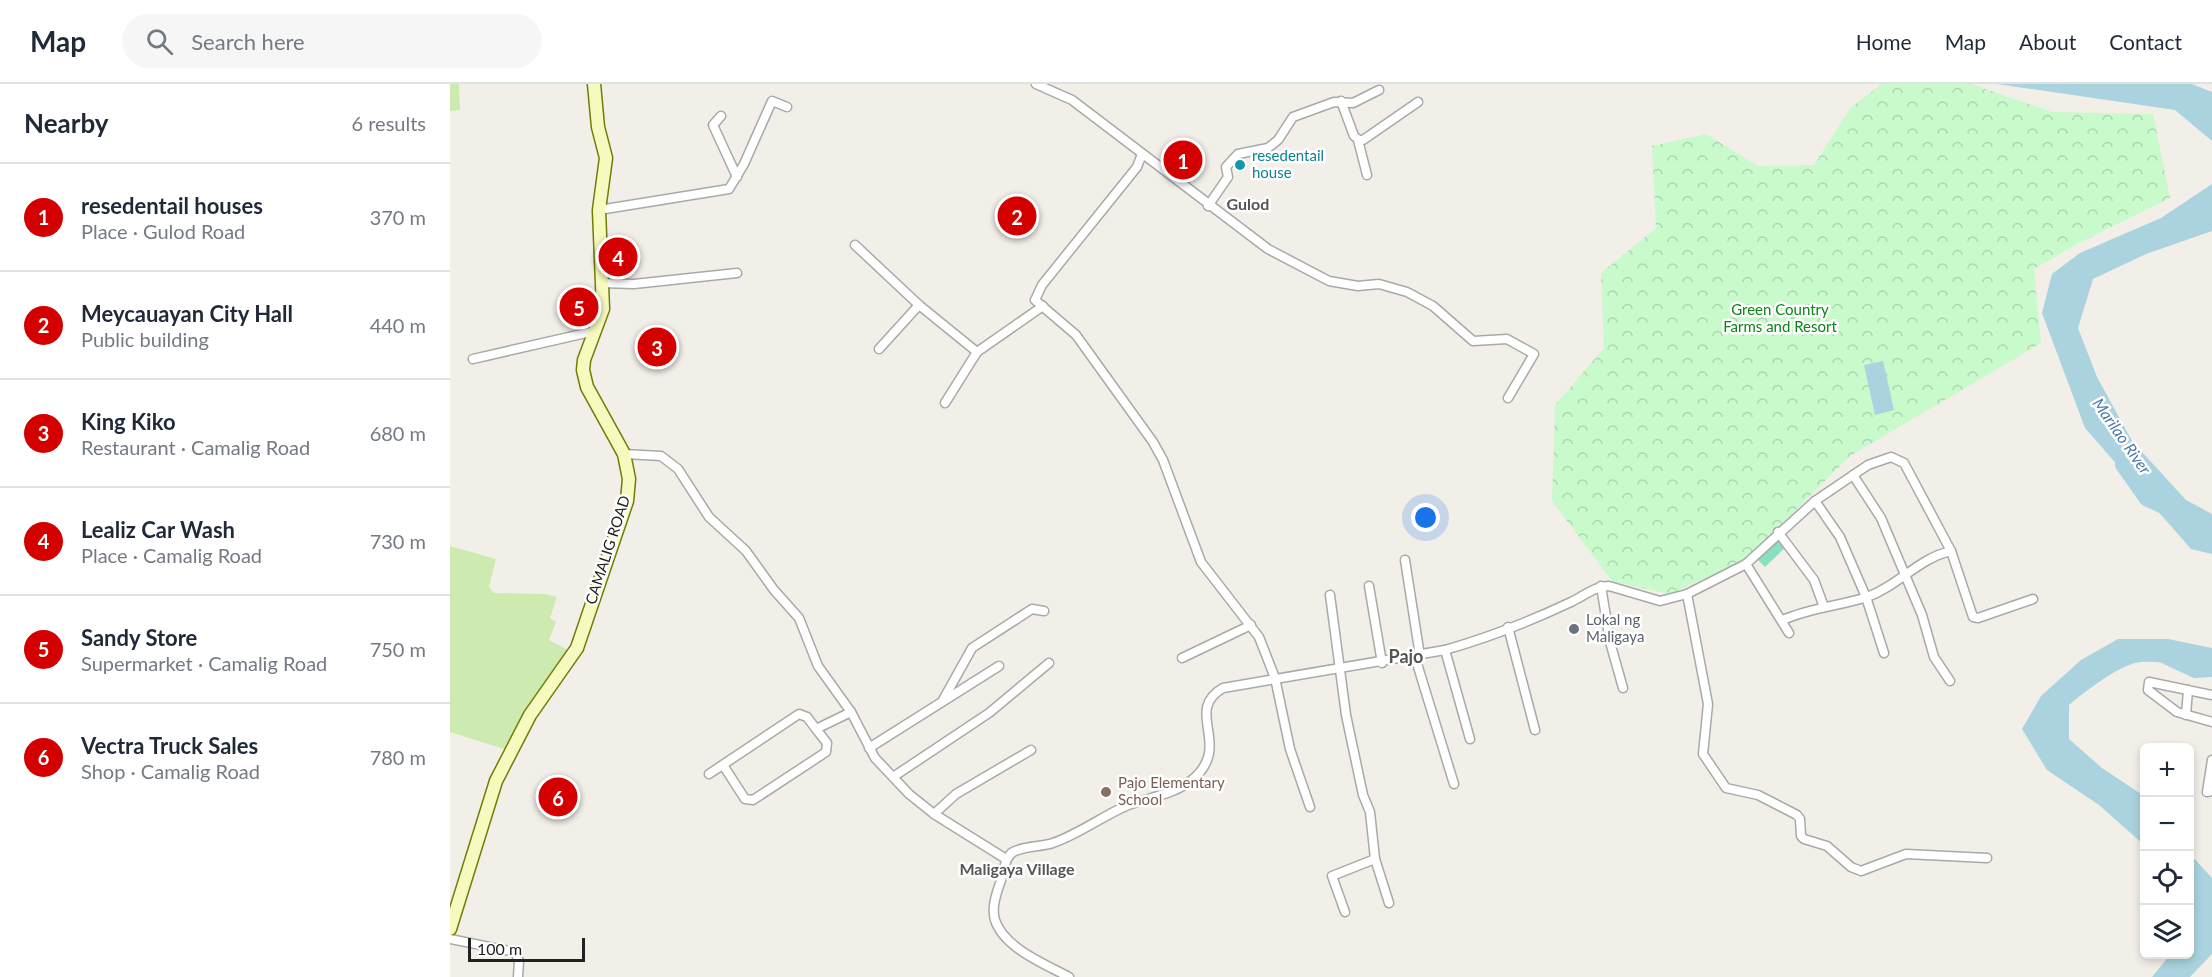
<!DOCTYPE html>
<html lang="en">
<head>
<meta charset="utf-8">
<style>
	:root { --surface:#fff; --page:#f6f6f7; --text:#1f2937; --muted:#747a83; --line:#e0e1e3; --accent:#d40000 }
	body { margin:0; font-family:Lato,sans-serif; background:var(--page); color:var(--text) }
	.controls { position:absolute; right:18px; bottom:18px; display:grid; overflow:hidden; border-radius:9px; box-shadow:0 3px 9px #0003 }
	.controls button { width:54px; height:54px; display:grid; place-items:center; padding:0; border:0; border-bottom:2px solid var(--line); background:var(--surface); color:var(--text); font:30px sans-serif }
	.scale { position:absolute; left:18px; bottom:15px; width:117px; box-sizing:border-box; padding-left:6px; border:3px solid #222; border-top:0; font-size:16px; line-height:21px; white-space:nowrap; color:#222; -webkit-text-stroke:4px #fff; paint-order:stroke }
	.you { position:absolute; left:976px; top:434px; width:21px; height:21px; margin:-15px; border:4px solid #fff; border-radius:50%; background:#1a73e8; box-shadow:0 0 0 9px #1a73e833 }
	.badge { display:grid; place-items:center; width:39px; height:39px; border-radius:50%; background:var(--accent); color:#fff; font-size:20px; font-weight:700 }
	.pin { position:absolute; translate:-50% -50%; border:3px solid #fff; box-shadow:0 2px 6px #0006 }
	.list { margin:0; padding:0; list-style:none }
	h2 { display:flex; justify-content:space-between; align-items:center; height:78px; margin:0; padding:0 24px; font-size:26px }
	h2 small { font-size:20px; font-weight:400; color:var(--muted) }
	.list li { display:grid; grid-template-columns:39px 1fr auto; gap:18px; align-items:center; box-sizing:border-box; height:108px; padding:0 24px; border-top:2px solid var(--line) }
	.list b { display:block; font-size:22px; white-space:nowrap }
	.list p { margin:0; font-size:20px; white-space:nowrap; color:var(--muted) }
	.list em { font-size:20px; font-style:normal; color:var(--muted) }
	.icon { flex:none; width:33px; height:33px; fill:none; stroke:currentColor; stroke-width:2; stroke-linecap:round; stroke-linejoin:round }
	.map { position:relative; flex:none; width:1762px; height:893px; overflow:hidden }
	header { display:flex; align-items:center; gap:36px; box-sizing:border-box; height:84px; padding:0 30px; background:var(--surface); border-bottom:2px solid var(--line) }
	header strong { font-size:28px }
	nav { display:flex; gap:33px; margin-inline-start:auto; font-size:21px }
	.search { width:420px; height:54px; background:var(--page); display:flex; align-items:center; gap:15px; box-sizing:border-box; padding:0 21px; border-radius:33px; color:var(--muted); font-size:22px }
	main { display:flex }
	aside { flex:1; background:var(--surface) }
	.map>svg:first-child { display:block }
	.grass { fill:#cdebb0 }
	.park { fill:url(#park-crowns) }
	.pitch { fill:#88e0be }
	.water { fill:#aad3df }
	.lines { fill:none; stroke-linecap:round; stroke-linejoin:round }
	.river { stroke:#aad3df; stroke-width:14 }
	.minor-casing { stroke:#a9a9a9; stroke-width:11 }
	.secondary-casing { stroke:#707d05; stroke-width:15 }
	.minor { stroke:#fff; stroke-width:8 }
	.secondary { stroke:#f7fabf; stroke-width:12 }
	.culture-dot { fill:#0f9aa8; stroke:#fff; stroke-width:2 }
	.worship-dot { fill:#6b7280; stroke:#fff; stroke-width:2 }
	.education-dot { fill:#8d6e63; stroke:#fff; stroke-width:2 }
	.labels { text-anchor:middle; stroke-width:5; stroke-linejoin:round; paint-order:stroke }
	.culture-label { font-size:15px; fill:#0d838f; stroke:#fff; text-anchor:start }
	.park-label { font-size:15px; fill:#0c8416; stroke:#fff }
	.street-label { font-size:15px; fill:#222; stroke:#fff }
	.worship-label { font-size:15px; fill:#5b616d; stroke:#fff; text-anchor:start }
	.education-label { font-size:15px; fill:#785e54; stroke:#fff; text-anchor:start }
	.neighbourhood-label { font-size:16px; font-weight:bold; fill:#555; stroke:#fff }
	.water-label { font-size:16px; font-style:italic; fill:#4a7aab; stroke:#fff }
	.quarter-label { font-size:18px; font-weight:bold; fill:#555; stroke:#fff }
</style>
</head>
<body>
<header>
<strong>Map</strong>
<div class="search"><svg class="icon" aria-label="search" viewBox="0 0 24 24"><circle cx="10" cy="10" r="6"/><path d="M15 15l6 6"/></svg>Search here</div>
<nav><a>Home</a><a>Map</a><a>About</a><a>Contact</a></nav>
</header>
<main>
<aside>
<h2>Nearby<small>6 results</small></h2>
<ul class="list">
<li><span class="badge">1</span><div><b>resedentail houses</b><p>Place · Gulod Road</p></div><em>370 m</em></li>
<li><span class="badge">2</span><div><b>Meycauayan City Hall</b><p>Public building</p></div><em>440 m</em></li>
<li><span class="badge">3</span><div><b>King Kiko</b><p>Restaurant · Camalig Road</p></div><em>680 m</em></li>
<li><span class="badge">4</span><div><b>Lealiz Car Wash</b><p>Place · Camalig Road</p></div><em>730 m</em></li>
<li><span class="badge">5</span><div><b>Sandy Store</b><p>Supermarket · Camalig Road</p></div><em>750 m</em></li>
<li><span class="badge">6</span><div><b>Vectra Truck Sales</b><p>Shop · Camalig Road</p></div><em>780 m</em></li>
</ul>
</aside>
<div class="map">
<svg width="1762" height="893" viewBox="0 0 1762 893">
	<defs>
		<pattern id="park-crowns" width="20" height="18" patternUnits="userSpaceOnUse" patternTransform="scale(1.5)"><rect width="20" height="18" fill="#c8facc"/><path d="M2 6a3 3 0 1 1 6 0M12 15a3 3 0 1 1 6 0" fill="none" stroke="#acd6af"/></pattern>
	</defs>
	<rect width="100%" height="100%" fill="#f2efe9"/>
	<!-- grass -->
	<g class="grass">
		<polygon points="0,0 9,0 10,26 0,27"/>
		<polygon points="0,462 46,475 39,503 44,509 96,510 107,513 100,534 106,538 99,556 124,569 60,667 0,648"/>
	</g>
	<!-- park -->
	<polygon class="park" points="1432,0 1521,0 1602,28 1703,30 1720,114 1627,160 1584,185 1591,259 1400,372 1295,477 1219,510 1162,497 1102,417 1105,321 1154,264 1151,189 1206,144 1202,62 1256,50 1308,82 1364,81 1401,23"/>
	<!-- pitch -->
	<polygon class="pitch" points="1326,451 1337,462 1315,483 1305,473"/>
	<!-- water -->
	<g class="water">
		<polygon points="1547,0 1742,0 1762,8 1762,57 1725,26"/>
		<polygon points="1762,100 1762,147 1696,170 1643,195 1628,244 1647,293 1682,357 1736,416 1762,430 1762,470 1741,465 1635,344 1592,229 1602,190 1630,169 1711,134"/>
		<polygon points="1433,277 1444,326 1425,331 1414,281"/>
		<path d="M1668,555H1718L1762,564V586C1739,582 1715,577 1691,578C1672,579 1634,608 1619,621V655L1652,684L1694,712V761L1649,721L1597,686L1572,645L1591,612L1631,576Z"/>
		<polygon points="1740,770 1762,794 1762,870 1740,893 1702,893 1720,871 1740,870 1740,846 1743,841 1740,827"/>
	</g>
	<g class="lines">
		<!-- river -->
		<g class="river">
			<polyline points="1672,381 1696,415 1717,425"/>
			<polyline points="1715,573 1745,587 1762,586"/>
		</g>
		<!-- minor casing -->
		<g class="minor-casing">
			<g id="minor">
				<polyline points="586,0 622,16 818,165 879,197 908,202 929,200 957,208 983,222 1023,257 1057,255 1084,270 1058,314"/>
				<polyline points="891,17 904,52 909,56 913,56 968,18"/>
				<polyline points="271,32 263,41 287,93"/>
				<polyline points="908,56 917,91"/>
				<polyline points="692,70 687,83 592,201 585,216 626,251 703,358 713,376 751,478 809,553 825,594 840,665 860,723"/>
				<polyline points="758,122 778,93 776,83 788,70 818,64 828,56 843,33 884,18 903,19 929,6"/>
				<polyline points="149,126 279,105 294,80 322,17 337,23"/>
				<polyline points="405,161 469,221 527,268 593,222"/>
				<polyline points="151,199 184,200 287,189"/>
				<polyline points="429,265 469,221"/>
				<polyline points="23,275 145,247"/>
				<polyline points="495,319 527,268"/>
				<polyline points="174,370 211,372 228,385 259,433 296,467 324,506 349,534 368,582 401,628 425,674 459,710 484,730 556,775"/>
				<polyline points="1403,391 1431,434 1472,531 1484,573 1500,597"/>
				<polyline points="1365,417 1390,453 1416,513 1434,569"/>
				<polyline points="1328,448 1364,496 1374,523"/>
				<polyline points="955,476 970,572"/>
				<polyline points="1296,480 1339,549"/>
				<polyline points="919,502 932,579"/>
				<polyline points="1151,502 1160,558 1173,604"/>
				<polyline points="1237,510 1258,620 1253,670 1276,704 1308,711 1347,731 1350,735 1351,752 1354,755 1377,762 1401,783 1411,787 1456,770 1537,774"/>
				<polyline points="880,511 896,631 913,711 920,728 925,775 939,819"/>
				<path d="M1333,536C1360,524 1389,522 1417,513C1448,502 1469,474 1501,467L1523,533L1528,534L1583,515"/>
				<polyline points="1058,543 1085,646"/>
				<polyline points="995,566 1020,655"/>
				<polyline points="965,573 1004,700"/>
				<polyline points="732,574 801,541"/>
				<polyline points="1762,611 1699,598 1698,606 1727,628 1762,638"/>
				<polyline points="493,616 522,564 582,525 594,527"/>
				<polyline points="1736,631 1738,606"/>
				<polyline points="419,664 549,582"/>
				<polyline points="1762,676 1757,708 1762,707"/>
				<polyline points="273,681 295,715 303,716 376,668 377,659 366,645"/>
				<polyline points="259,690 349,630 357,633 366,645 401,628"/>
				<polyline points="443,693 539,629 599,579"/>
				<polyline points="484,730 506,710 581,666"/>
				<polyline points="895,828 882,792 925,775"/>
				<polyline points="0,855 65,868 69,877 68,893"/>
				<path d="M619,893C595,880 554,864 545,836C541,823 547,808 551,796C554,786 555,773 563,768C574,762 591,763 603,759C629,750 651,733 676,722C699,713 724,711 743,695C783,661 733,627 773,604L995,566C1037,554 1081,537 1121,518C1134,512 1145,502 1159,502L1210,517L1237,510L1296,480L1365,417L1418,381L1441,373L1454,379L1501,467"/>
			</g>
		</g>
		<!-- secondary casing -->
		<g class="secondary-casing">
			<polyline id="secondary" points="0,845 46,697 80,631 127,564 177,417 179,395 174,370 137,303 133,286 134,276 153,225 149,126 156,74 148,43 144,0"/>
		</g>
		<!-- minor -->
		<use href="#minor" class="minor"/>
		<!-- secondary -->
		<use href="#secondary" class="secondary"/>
	</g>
	<!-- markers -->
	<circle class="culture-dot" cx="790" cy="81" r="6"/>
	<circle class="worship-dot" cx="1124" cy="545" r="6"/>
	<circle class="education-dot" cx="656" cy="708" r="6"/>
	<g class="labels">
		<!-- culture labels -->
		<g class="culture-label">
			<text x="802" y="77">resedentail<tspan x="802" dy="17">house</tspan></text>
		</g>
		<!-- park labels -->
		<g class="park-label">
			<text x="1330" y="231">Green Country<tspan x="1330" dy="17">Farms and Resort</tspan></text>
		</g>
		<!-- street labels -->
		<g class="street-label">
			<text transform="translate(158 466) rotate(-72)" y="5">CAMALIG ROAD</text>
		</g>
		<!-- worship labels -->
		<g class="worship-label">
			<text x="1136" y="541">Lokal ng<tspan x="1136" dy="17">Maligaya</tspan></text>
		</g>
		<!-- education labels -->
		<g class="education-label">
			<text x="668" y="704">Pajo Elementary<tspan x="668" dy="17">School</tspan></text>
		</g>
		<!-- neighbourhood labels -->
		<g class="neighbourhood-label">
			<text x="798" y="126">Gulod</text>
			<text x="567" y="791">Maligaya Village</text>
		</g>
		<!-- water labels -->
		<g class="water-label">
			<text transform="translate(1672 352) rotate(55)" y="6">Marilao River</text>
		</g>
		<!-- quarter labels -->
		<g class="quarter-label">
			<text x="956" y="579">Pajo</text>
		</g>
	</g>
</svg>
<div class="controls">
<button>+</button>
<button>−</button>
<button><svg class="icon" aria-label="locate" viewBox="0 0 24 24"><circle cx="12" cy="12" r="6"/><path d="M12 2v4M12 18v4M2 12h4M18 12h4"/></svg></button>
<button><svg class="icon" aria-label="layers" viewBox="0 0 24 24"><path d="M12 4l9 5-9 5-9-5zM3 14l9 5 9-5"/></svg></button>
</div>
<div class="scale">100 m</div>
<div class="you"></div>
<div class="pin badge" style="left:733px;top:76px">1</div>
<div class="pin badge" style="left:567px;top:132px">2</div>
<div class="pin badge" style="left:207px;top:263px">3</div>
<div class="pin badge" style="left:168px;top:173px">4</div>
<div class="pin badge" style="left:129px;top:223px">5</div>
<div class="pin badge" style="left:108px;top:713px">6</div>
</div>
</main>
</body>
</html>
